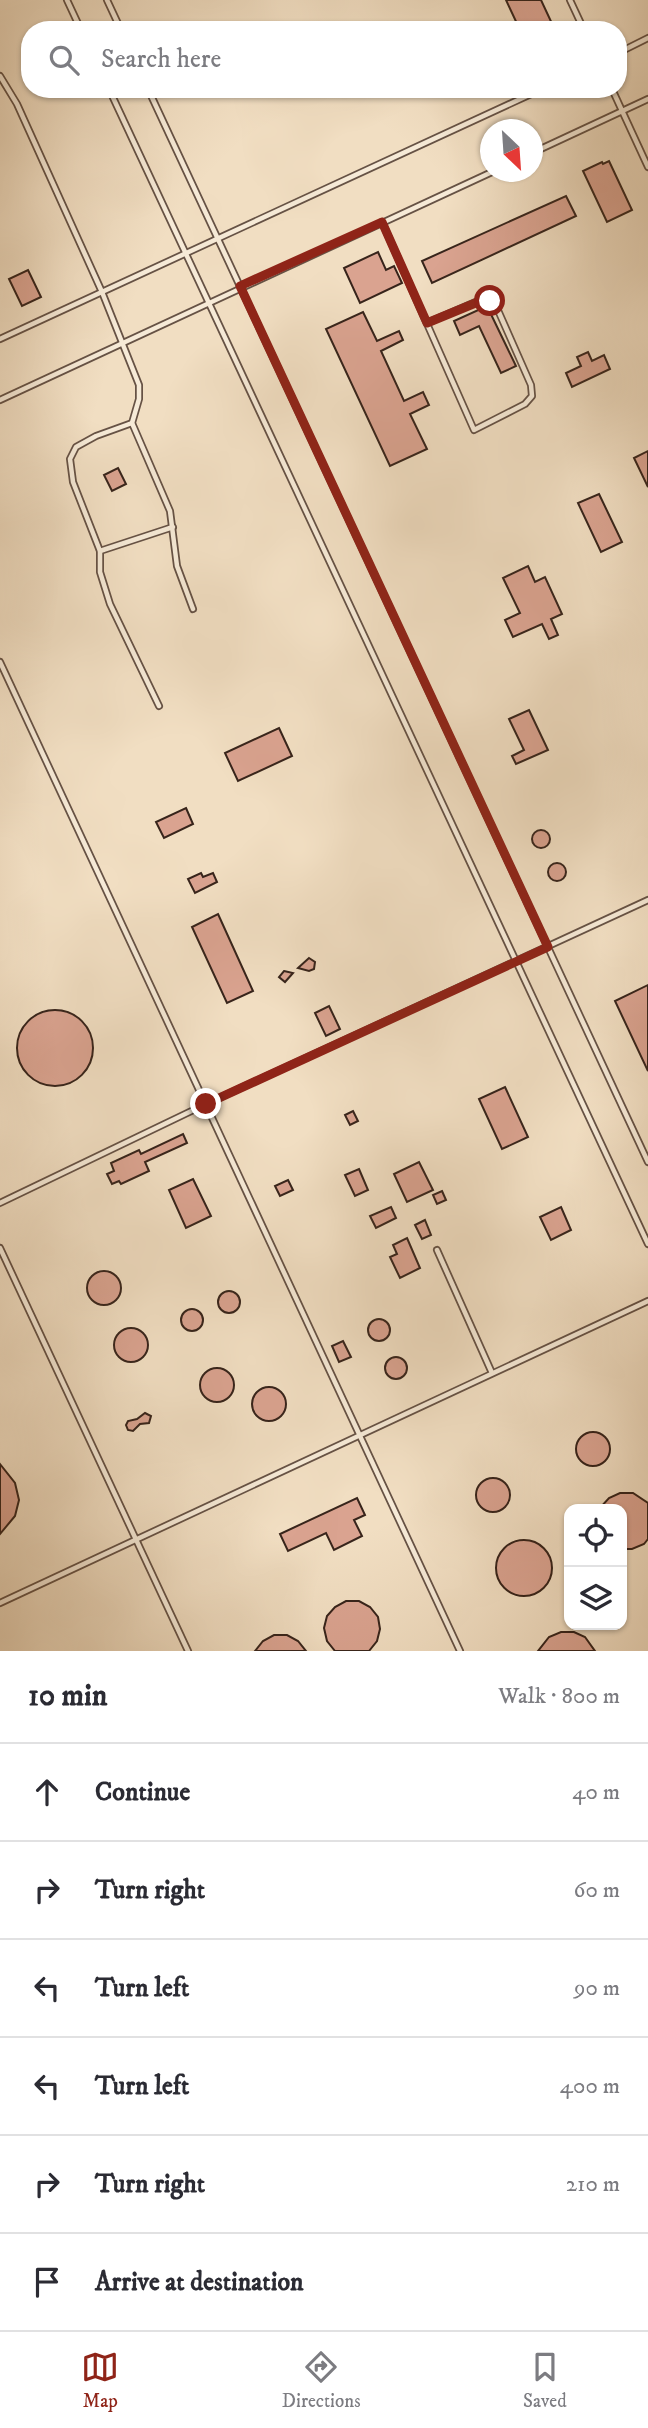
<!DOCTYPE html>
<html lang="en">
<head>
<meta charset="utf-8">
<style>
	:root { --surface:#fff; --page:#f7f7f7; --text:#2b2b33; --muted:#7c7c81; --line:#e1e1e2; --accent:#8f2418 }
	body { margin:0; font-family:"IM FELL DW Pica",serif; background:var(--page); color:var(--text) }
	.controls { position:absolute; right:21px; bottom:21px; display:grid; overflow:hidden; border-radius:14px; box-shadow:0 2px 5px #0004 }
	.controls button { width:63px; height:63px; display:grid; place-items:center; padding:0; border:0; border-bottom:2px solid var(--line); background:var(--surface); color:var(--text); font:35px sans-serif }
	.compass { position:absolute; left:480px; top:119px; width:63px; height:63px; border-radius:50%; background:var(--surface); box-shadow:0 2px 5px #0004; rotate:155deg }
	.stop { position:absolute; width:21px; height:21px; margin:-16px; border:5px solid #8f2418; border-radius:50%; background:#fff }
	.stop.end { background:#8f2418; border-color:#fff; box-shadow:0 2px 7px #0008 }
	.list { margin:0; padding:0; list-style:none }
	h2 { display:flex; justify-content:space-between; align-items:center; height:91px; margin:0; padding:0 28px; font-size:30px }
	h2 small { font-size:23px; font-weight:400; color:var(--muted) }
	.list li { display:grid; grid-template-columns:46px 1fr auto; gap:21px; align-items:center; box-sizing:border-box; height:98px; padding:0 28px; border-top:2px solid var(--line) }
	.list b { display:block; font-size:26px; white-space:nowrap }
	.list em { font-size:23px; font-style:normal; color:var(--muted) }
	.icon { flex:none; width:38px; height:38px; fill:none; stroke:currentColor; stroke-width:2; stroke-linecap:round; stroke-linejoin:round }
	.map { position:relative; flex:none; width:648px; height:1651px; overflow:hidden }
	.search { position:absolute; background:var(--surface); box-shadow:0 2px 5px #0004; left:21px; right:21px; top:21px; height:77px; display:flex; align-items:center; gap:18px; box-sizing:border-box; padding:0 24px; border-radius:28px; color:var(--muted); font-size:26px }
	.sheet { height:679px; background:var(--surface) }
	nav { display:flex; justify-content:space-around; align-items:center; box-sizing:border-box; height:98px; border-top:2px solid var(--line); background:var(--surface); font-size:19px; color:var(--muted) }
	nav a { display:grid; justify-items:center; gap:4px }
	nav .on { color:var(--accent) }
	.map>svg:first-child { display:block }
	.building { fill:#daa390; stroke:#37241b; stroke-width:2 }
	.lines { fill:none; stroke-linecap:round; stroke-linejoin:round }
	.lane-casing { stroke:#665245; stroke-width:8 }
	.lane { stroke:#f6ead7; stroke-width:4.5 }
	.route { stroke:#8f2418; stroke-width:9 }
</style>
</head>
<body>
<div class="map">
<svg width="648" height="1651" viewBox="0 0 648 1651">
	<rect width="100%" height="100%" fill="#f1dec2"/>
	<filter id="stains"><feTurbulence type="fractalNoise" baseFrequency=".00286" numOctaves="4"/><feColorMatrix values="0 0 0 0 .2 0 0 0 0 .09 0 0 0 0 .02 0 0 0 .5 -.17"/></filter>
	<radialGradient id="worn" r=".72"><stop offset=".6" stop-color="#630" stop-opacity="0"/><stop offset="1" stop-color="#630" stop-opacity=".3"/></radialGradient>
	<!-- building -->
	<g class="building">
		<polygon points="506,0 541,0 555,30 520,30"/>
		<polygon points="609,161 632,210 607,222 583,171 602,162 603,164"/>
		<polygon points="566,196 576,216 432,283 422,261"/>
		<polygon points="378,252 386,270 394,266 402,283 360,303 344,268"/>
		<polygon points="28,270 41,297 22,306 9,279"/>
		<polygon points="487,306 516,366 501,373 479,326 460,335 454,321"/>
		<polygon points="363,312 377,341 399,331 403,340 381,351 404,401 423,392 429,405 410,414 427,449 390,466 326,329"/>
		<polygon points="588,352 592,361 604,355 610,369 572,387 566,373 581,366 577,357"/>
		<polygon points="648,451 648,487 634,458"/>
		<polygon points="118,468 126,484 112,491 104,475"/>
		<polygon points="599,494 622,542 601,552 578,503"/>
		<polygon points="528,566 535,582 545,577 562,614 551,619 558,635 549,639 542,624 513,637 505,620 520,613 503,578"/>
		<polygon points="529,710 548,750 516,764 512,756 524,750 509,719"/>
		<polygon points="279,728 292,756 238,781 225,753"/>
		<polygon points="186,808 193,824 164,838 156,822"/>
		<circle cx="541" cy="839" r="9"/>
		<circle cx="557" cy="872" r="9"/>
		<polygon points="201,873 203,877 213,873 217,882 195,893 188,879"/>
		<polygon points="218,914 253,991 227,1003 192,927"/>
		<polygon points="309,958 315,962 314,969 309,971 298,968"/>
		<polygon points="284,971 293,973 285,982 279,977"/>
		<polygon points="648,985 648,1071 615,1001"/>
		<polygon points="329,1006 340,1029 326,1036 315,1013"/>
		<circle cx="55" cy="1048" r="38"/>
		<polygon points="505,1087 528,1137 502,1149 479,1099"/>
		<polygon points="353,1111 358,1121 350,1125 345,1115"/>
		<polygon points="183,1134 187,1143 145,1162 149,1171 121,1184 119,1181 112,1184 107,1174 114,1171 111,1163 139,1150 141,1154"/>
		<polygon points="419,1162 433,1190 407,1202 394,1174"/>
		<polygon points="359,1169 368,1190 355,1196 345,1175"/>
		<polygon points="193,1179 211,1216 186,1228 169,1190"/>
		<polygon points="288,1180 293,1190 280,1196 275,1186"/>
		<polygon points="442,1191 446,1200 437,1204 433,1195"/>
		<polygon points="391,1207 396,1218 376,1228 370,1216"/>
		<polygon points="561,1207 571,1230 551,1240 540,1217"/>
		<polygon points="425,1220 431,1235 422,1239 415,1225"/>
		<polygon points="407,1238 420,1268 400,1278 390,1257 397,1254 393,1245"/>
		<circle cx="104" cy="1288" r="17"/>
		<circle cx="229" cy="1302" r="11"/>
		<circle cx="192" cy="1320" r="11"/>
		<circle cx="379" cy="1330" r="11"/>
		<circle cx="131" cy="1345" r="17"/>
		<polygon points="343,1341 351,1357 339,1362 332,1346"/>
		<circle cx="396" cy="1368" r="11"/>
		<circle cx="217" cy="1385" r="17"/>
		<circle cx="269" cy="1404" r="17"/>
		<polygon points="145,1413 151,1416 149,1423 140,1424 133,1431 128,1430 126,1425 128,1421 137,1419"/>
		<circle cx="593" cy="1449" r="17"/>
		<polygon points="0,1464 15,1483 19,1500 15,1516 0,1534"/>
		<circle cx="493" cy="1495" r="17"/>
		<polygon points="620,1493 633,1493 648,1503 648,1539 644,1544 632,1549 622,1549 622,1509 599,1509 609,1498"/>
		<polygon points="357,1498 365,1515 354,1520 362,1536 334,1550 326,1533 288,1551 280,1534"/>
		<circle cx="524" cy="1568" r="28"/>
		<polygon points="346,1601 359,1601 370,1607 378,1617 380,1629 377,1641 369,1651 335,1651 327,1641 324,1628 327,1616 335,1607"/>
		<polygon points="561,1632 574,1632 585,1637 595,1651 538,1651 549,1637"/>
		<polygon points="274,1635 287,1635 298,1641 306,1651 255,1651 263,1641"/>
	</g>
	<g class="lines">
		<!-- lane casing -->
		<g class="lane-casing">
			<g id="lane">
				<polyline points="67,0 81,30"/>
				<polyline points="107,0 121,30"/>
				<polyline points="570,0 584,30"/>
				<polyline points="618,53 648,38"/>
				<polyline points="0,76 17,104 102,292 139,385 139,399 132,423 170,511 177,566 193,609"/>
				<polyline points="109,89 648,1244"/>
				<polyline points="148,89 648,1162"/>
				<polyline points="612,89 648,167"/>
				<polyline points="532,153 648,99"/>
				<polyline points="382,222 474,430 525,404 532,396 531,385 497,308 490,301 478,301 427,323"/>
				<polyline points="0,339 542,89"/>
				<polyline points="0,400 492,172"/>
				<polyline points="132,423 96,436 76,447 70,459 73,482 100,551 100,572 110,604 159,706"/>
				<polyline points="100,551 173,527"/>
				<polyline points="0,662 460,1651"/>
				<polyline points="0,1203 206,1104 648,900"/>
				<polyline points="0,1248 188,1651"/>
				<polyline points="437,1250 492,1373"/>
				<polyline points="0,1603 648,1301"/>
			</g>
		</g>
		<!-- lane -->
		<use href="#lane" class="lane"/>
	</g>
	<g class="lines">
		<!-- route -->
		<polyline class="route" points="206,1104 548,947 240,286 382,222 427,323 478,302 490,301"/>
	</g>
	<rect width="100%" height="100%" filter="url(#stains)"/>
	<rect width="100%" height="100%" fill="url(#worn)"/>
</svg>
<div class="controls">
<button><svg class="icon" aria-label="locate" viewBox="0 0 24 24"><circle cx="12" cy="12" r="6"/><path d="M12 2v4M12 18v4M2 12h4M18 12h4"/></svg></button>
<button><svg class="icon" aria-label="layers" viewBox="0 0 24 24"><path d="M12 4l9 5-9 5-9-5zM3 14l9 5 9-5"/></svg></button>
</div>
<svg class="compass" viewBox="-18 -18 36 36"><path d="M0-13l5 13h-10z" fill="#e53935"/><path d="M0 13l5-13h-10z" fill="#7c7c81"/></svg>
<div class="stop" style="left:490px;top:301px"></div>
<div class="stop end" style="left:206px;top:1104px"></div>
<div class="search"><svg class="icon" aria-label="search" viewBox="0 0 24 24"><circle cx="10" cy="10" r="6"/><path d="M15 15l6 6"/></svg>Search here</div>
</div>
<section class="sheet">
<h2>10 min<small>Walk · 800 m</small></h2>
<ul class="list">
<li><svg class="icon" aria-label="ahead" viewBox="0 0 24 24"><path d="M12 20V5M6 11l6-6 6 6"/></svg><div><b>Continue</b></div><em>40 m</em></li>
<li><svg class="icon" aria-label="right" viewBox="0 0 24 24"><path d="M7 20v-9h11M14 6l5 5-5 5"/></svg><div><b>Turn right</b></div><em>60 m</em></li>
<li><svg class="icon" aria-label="left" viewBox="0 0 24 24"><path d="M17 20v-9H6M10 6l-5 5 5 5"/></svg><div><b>Turn left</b></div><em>90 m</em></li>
<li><svg class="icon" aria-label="left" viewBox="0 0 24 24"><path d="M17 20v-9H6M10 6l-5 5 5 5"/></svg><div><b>Turn left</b></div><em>400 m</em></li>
<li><svg class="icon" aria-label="right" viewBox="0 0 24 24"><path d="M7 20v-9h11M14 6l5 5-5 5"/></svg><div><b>Turn right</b></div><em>210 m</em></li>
<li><svg class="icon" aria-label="arrive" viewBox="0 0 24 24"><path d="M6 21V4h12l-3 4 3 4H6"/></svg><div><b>Arrive at destination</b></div></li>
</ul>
</section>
<nav>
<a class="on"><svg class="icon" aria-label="map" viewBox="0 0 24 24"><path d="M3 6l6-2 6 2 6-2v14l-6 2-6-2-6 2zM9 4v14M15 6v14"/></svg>Map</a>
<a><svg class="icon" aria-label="directions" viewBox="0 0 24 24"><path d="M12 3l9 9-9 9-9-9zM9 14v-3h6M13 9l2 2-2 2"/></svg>Directions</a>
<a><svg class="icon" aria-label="saved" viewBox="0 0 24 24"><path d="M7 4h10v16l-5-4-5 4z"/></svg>Saved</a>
</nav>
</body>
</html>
